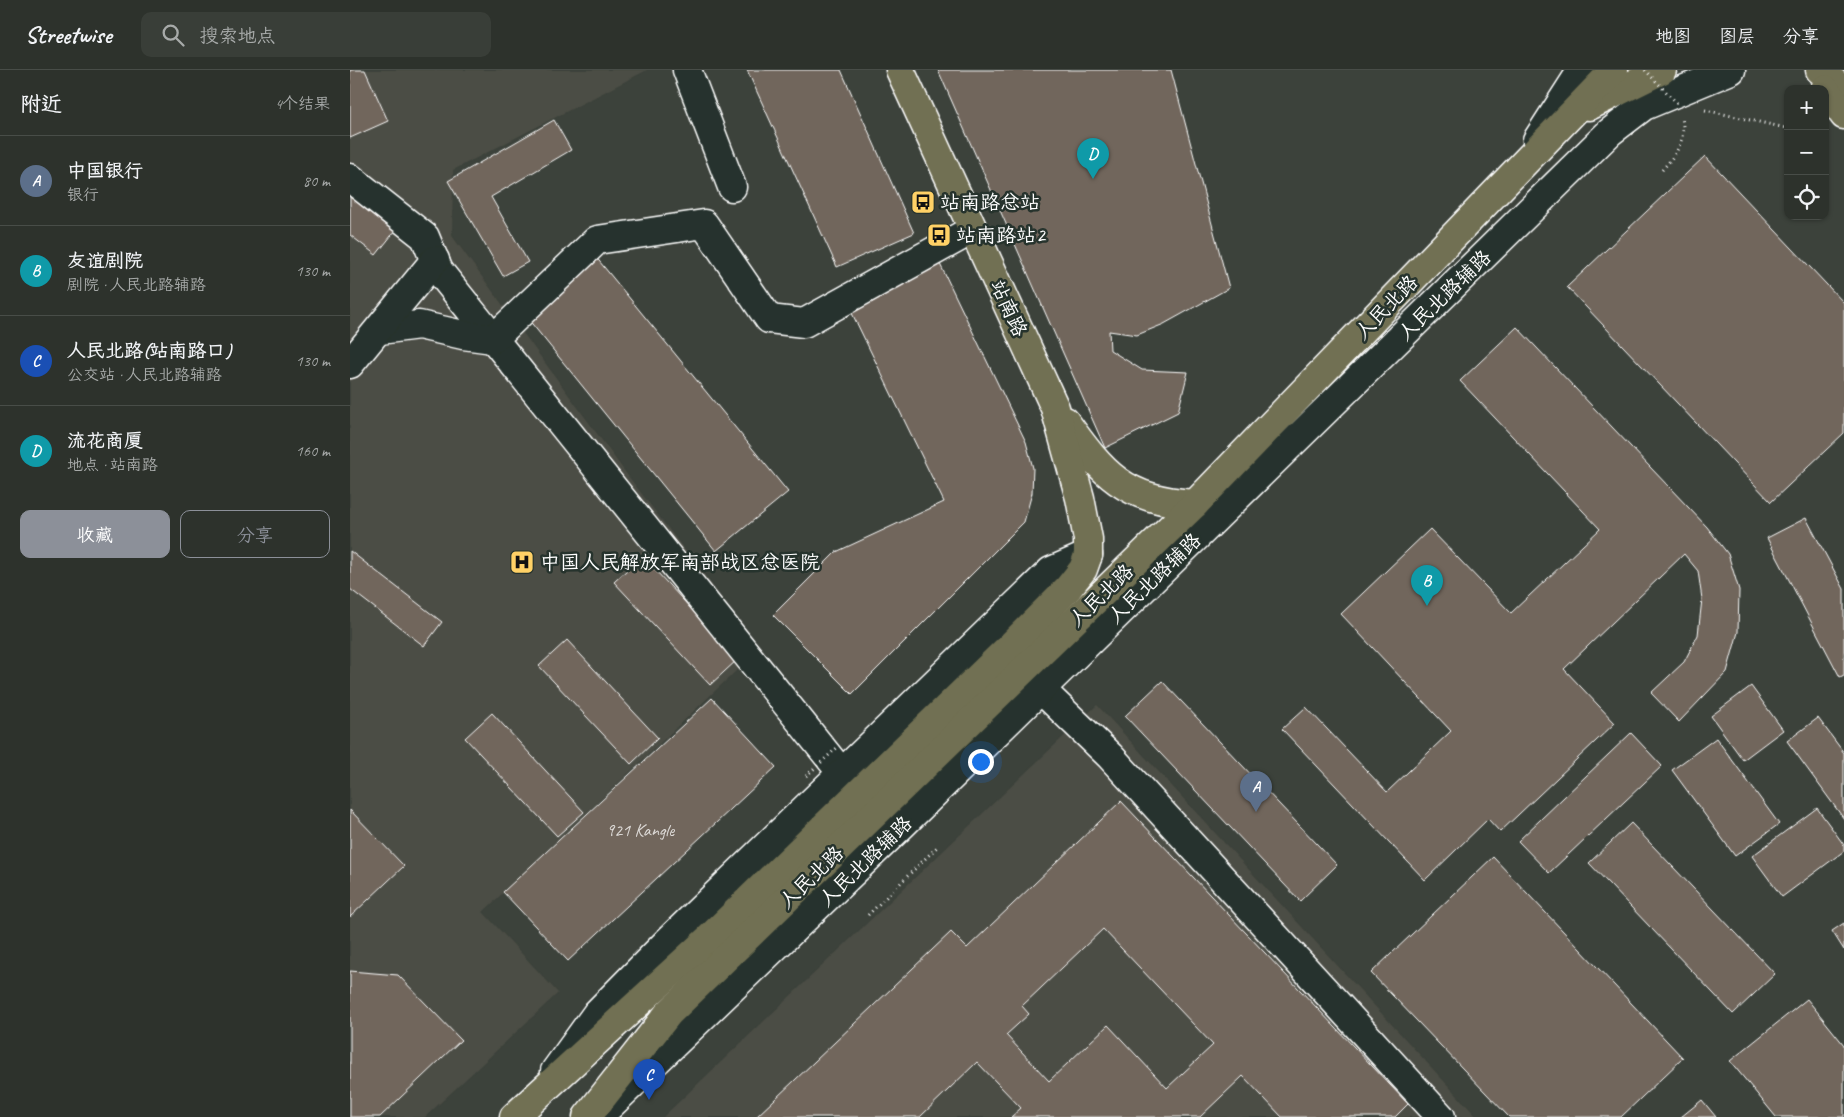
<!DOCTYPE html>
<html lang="zh">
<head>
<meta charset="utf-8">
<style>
	:root { --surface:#2d322c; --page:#393e38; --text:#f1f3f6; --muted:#a7aaa9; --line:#484d48; --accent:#8c9099 }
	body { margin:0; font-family:Caveat,"LXGW WenKai TC",sans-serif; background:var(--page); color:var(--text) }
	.controls { position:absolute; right:15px; top:15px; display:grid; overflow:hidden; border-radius:10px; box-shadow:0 1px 4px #0004 }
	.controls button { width:45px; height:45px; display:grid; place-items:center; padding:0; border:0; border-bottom:1px solid var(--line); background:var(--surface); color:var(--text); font:25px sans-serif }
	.you { position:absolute; left:630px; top:691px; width:18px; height:18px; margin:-12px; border:4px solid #fff; border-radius:50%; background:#1a73e8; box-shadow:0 0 0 8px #1a73e833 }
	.badge { display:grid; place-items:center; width:32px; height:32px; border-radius:50%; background:var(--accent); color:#fff; font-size:16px; font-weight:700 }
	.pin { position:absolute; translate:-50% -41px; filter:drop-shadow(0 1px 2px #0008) }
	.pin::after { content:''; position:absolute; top:26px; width:18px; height:15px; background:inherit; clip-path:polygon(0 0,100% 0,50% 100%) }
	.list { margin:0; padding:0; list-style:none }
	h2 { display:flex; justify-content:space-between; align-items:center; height:65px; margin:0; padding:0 20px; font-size:21px }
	h2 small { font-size:16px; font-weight:400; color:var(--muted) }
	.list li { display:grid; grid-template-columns:32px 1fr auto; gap:15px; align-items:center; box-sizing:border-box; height:90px; padding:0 20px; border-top:1px solid var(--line) }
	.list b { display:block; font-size:19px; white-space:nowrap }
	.list p { margin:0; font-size:16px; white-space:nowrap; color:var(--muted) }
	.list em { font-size:16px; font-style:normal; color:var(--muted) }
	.actions { display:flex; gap:10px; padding:15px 20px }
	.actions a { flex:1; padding:11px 0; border:1px solid var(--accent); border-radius:10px; text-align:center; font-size:18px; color:var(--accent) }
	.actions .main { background:var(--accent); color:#fff }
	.icon { flex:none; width:28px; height:28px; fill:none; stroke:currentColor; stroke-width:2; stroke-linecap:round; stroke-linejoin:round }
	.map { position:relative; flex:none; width:1494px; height:1047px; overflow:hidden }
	header { display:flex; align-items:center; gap:30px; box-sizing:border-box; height:70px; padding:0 25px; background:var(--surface); border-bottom:1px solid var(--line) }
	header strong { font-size:24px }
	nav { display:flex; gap:28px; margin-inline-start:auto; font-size:18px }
	.search { width:350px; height:45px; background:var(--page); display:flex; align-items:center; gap:12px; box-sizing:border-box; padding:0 18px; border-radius:10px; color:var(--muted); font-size:19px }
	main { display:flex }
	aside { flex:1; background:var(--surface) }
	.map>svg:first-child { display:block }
	.built { fill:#4c4d45 }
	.building { fill:#71665c; stroke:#fff; fill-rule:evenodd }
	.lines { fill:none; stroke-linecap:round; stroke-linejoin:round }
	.minor-casing { stroke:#fff; stroke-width:31 }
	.major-casing { stroke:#fff; stroke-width:31 }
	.path { stroke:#fff; stroke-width:3; stroke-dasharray:1 4; stroke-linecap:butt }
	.minor { stroke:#26332d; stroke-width:28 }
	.major { stroke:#716f52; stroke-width:28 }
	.path-bridge { stroke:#fff; stroke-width:3; stroke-dasharray:1 4; stroke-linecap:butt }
	.labels { text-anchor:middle; stroke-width:5; stroke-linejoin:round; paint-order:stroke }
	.number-label { font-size:18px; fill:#dcd9d6 }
	.poi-label { font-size:20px; fill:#fff; stroke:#26332d; text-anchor:start }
	.street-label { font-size:20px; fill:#fff; stroke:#26332d }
</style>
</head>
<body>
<header>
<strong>Streetwise</strong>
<div class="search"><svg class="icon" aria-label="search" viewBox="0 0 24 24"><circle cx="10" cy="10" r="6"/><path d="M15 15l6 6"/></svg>搜索地点</div>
<nav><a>地图</a><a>图层</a><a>分享</a></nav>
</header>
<main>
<aside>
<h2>附近<small>4个结果</small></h2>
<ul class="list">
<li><span class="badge" style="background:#5c6f8a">A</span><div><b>中国银行</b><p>银行</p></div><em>80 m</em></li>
<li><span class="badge" style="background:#0f9aa8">B</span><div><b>友谊剧院</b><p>剧院 · 人民北路辅路</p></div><em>130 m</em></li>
<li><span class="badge" style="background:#1a4fb4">C</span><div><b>人民北路(站南路口)</b><p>公交站 · 人民北路辅路</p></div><em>130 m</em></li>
<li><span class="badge" style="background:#0f9aa8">D</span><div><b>流花商厦</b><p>地点 · 站南路</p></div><em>160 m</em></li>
</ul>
<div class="actions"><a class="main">收藏</a><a>分享</a></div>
</aside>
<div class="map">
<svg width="1494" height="1047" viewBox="0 0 1494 1047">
	<rect width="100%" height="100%" fill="#3c423b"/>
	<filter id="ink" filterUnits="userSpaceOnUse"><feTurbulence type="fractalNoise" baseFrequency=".02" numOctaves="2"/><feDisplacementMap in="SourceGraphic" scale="10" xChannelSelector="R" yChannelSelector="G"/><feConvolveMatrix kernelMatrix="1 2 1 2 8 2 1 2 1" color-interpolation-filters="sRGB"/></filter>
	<g filter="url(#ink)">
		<!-- built -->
		<g class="built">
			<polygon points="0,0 297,0 103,100 102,166 278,406 410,578 133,842 208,923 75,1047 0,1047"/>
			<polygon points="747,635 1127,1047 313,1047"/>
		</g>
		<!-- building -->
		<g class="building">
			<polygon points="0,0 15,0 38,51 0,68"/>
			<polygon points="397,0 491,0 564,163 487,197"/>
			<polygon points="588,0 821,0 879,218 814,254 787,265 759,261 760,280 792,300 838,302 828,342 755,378"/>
			<polygon points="204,50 221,80 141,127 178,192 153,206 98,111"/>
			<polygon points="1355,86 1494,233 1494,363 1421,432 1217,217"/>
			<polygon points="0,117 49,156 26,185 0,165"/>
			<polygon points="245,186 438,422 366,481 174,244"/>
			<polygon points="589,192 676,372 683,398 682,423 674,452 502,624 423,545 486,482 594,432 498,235"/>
			<polygon points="1167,257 1357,457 1378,484 1389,520 1388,562 1377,602 1329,652 1301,623 1334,592 1348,565 1352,529 1348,501 1334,484 1214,599 1265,653 1150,762 1138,749 1075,810 932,659 956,637 1037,722 1101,661 991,544 1080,459 1161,543 1250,459 1110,311"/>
			<polygon points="1456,448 1494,519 1494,605 1490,607 1417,468"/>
			<polygon points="0,481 92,552 74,576 0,519"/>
			<polygon points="292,486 388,589 360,615 264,512"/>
			<polygon points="217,570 308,668 281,694 189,596"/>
			<polygon points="812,611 987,795 950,831 775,646"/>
			<polygon points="1401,616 1433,660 1393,690 1361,646"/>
			<polygon points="362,628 426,697 218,891 153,822"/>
			<polygon points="142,643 234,742 207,766 115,668"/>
			<polygon points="1468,648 1494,683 1494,749 1437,671"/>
			<polygon points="1281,663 1312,696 1199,803 1168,771"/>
			<polygon points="1366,668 1429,754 1385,786 1322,700"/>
			<path d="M771,731L1058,1034L1045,1047H932L893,1006L850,1047H661L671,1038L627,992L570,1047H406L601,862L617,878ZM753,859L863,975L817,1018L758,955L699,1011L656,965L679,944L672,936Z"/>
			<polygon points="1467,738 1494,775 1494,781 1432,827 1402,786"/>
			<polygon points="0,740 54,796 0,847"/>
			<polygon points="1281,753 1425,904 1383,944 1239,793"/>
			<polygon points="1143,787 1333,988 1271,1047 1159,1047 1021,903"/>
			<polygon points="1494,853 1494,880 1482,861"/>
			<polygon points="0,901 48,905 111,970 30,1047 0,1047"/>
			<polygon points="1457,929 1494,975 1494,1047 1426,1047 1380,991"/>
			<polygon points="1352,1030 1366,1047 1331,1047"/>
		</g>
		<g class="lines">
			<!-- minor casing -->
			<g class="minor-casing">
				<g id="minor">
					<polyline points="337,0 382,117"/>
					<polyline points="1187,70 1232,0"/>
					<polyline points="0,108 75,167 89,201 491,702"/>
					<polyline points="30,260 69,255 113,265 143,269 247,170 354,154 419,249 454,253 622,160"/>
					<polyline points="0,294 85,190"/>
					<polyline points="678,607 760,686 1091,1047"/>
					<polyline points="205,1001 247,943 319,870 701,501 738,485"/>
					<polyline points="248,1047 551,756 1260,62 1294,36 1381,0"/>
				</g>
			</g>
			<!-- major casing -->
			<g class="major-casing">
				<g id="major">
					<polyline points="1470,0 1494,21"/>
					<polyline points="1475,19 1494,45"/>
					<polyline points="1239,36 1312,0"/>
					<path d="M715,351C754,405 774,430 845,434"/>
					<polyline points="164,1047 358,869 656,580 718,518 733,499 738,485 738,469 730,428 705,338 550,0"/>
					<polyline points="237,1047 318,944 845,434 1264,0"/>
				</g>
			</g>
			<!-- path -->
			<g class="path">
				<polyline points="1355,40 1436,58"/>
				<path d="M1312,100C1327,83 1336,71 1332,47"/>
				<polyline points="518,845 588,776"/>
			</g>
			<!-- minor -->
			<use href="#minor" class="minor"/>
			<!-- major -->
			<use href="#major" class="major"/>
			<!-- path-bridge -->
			<g class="path-bridge">
				<polyline points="1295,0 1329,35"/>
				<polyline points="456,706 488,677"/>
			</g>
		</g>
	</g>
	<!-- icons -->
	<defs>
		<g id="bus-square" transform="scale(1.25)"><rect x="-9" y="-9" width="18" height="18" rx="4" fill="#ffd166" stroke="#26332d"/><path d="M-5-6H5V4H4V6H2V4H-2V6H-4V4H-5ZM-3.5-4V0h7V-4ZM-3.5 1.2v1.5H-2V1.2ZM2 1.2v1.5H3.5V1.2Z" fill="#111"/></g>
		<g id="hospital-square" transform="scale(1.25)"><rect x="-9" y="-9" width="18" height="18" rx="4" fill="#ffd166" stroke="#26332d"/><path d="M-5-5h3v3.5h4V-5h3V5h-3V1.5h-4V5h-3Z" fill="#111"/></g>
	</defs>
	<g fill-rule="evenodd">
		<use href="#bus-square" x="573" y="132"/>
		<use href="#bus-square" x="589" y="165"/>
		<use href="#hospital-square" x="172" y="492"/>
	</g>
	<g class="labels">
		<!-- number labels -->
		<g class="number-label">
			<text x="290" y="766">921 Kangle</text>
		</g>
		<!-- poi labels -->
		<g class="poi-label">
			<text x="590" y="139">站南路总站</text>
			<text x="606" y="172">站南路站2</text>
			<text x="190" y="499">中国人民解放军南部战区总医院</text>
		</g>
		<!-- street labels -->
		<g class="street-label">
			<text transform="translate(1094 225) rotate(-44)" y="7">人民北路辅路</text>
			<text transform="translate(1036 237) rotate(-46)" y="7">人民北路</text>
			<text transform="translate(659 238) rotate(65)" y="7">站南路</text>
			<text transform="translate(804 508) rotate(-44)" y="7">人民北路辅路</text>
			<text transform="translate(751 525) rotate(-44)" y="7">人民北路</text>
			<text transform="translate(515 791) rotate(-44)" y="7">人民北路辅路</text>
			<text transform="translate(461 807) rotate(-44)" y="7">人民北路</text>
		</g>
	</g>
</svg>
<div class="controls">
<button>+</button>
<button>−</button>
<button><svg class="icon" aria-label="locate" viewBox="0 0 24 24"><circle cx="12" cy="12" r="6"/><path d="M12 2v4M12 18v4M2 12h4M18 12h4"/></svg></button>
</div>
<div class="you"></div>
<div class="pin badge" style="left:906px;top:742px;background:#5c6f8a">A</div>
<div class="pin badge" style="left:1077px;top:536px;background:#0f9aa8">B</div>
<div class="pin badge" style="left:299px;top:1030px;background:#1a4fb4">C</div>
<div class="pin badge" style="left:743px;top:109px;background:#0f9aa8">D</div>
</div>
</main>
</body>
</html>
